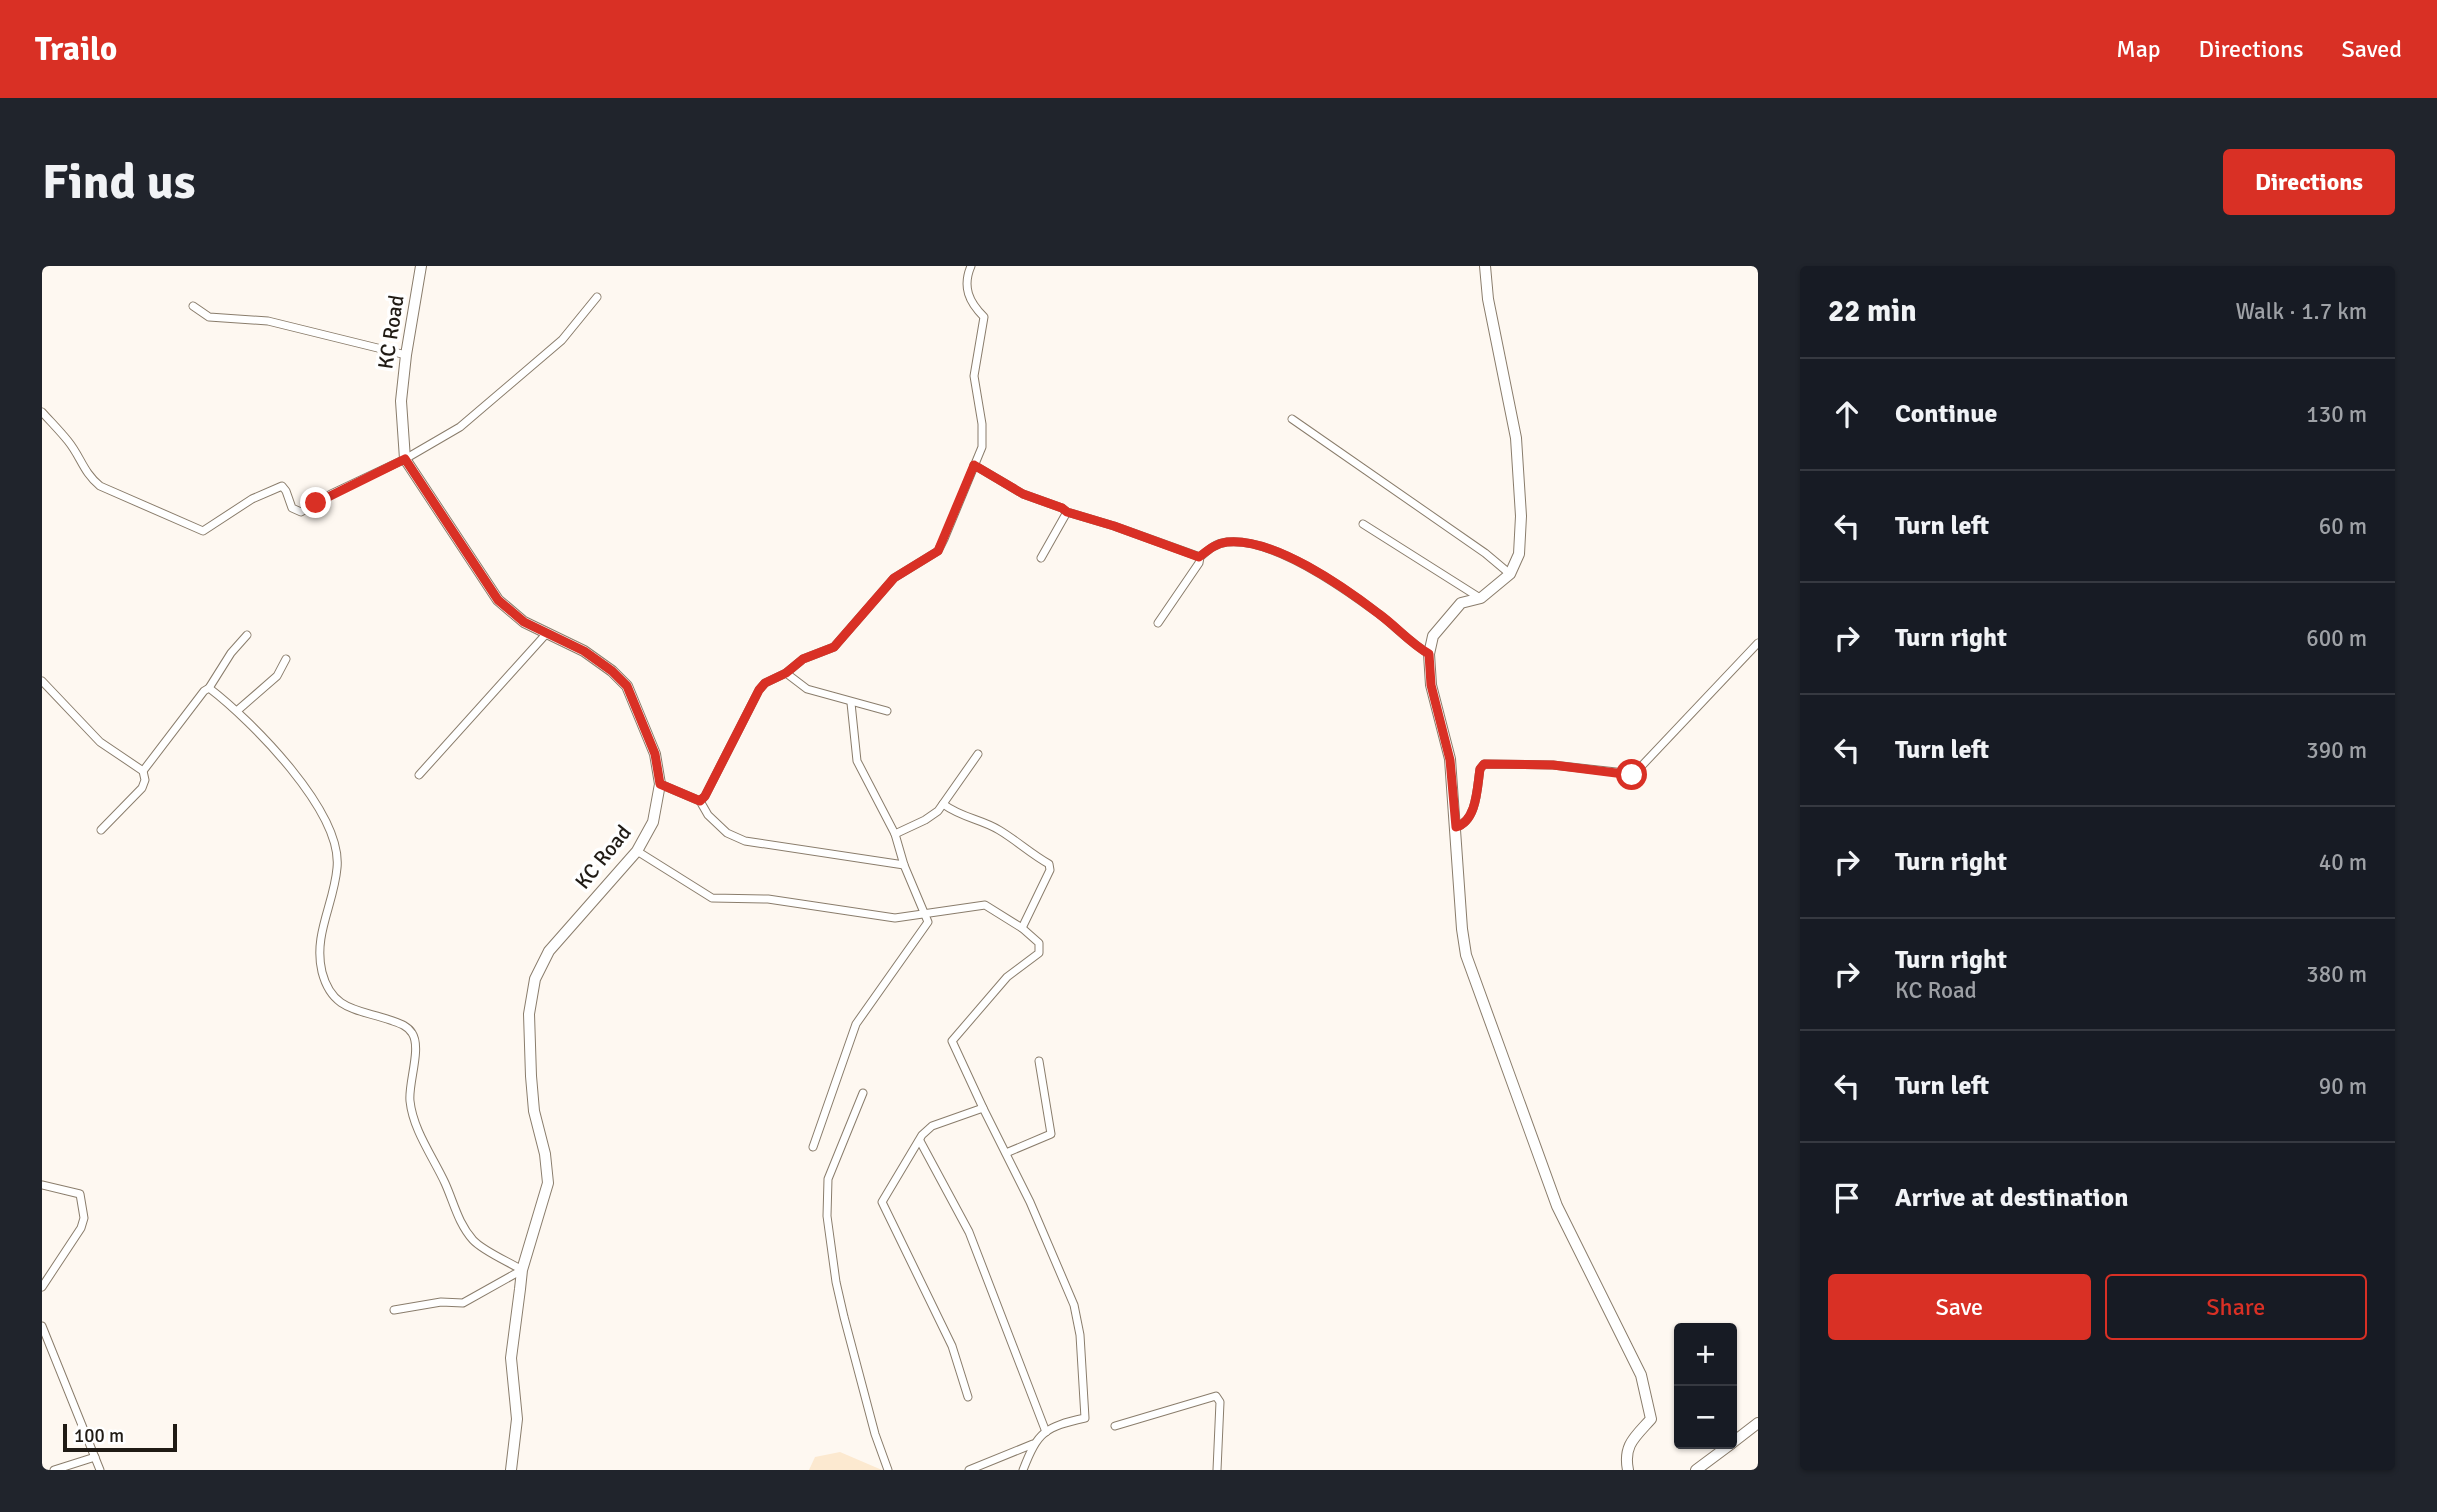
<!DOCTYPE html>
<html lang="en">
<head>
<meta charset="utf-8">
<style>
	:root { --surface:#171b24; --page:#20242c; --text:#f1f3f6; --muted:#9ea1a6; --line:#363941; --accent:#d93025 }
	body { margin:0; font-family:Signika,sans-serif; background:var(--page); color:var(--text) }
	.controls { position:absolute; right:21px; bottom:21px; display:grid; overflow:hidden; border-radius:7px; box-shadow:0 2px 5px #0004 }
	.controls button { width:63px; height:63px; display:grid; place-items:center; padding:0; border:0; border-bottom:2px solid var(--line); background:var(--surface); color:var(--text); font:35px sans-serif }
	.scale { position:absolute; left:21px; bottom:18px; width:114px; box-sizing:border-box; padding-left:7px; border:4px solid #201b15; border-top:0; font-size:19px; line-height:24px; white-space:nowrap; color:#201b15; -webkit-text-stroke:5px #fff; paint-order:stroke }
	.stop { position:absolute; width:21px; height:21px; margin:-16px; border:5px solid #d93025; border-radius:50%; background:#fff }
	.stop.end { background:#d93025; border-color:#fff; box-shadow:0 2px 7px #0008 }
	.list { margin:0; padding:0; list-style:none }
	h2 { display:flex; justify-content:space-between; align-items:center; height:91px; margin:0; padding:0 28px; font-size:30px }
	h2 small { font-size:23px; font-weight:400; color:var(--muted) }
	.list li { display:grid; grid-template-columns:46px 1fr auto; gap:21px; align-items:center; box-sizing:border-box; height:112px; padding:0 28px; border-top:2px solid var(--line) }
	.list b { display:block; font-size:26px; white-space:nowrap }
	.list p { margin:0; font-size:23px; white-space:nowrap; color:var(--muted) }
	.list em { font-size:23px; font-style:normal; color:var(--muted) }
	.actions { display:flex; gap:14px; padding:21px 28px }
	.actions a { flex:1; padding:16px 0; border:2px solid var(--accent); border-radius:7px; text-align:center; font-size:24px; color:var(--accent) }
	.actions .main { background:var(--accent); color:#fff }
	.icon { flex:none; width:38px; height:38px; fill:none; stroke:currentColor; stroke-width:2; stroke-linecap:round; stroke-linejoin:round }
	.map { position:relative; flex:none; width:1716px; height:1204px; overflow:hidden; border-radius:7px }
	header { display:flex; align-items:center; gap:42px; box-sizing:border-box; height:98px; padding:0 35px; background:var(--accent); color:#fff }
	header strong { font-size:33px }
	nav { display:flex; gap:38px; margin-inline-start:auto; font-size:24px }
	.intro { display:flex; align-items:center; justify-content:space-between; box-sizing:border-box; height:168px; padding:0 42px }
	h1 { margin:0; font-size:49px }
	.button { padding:18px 32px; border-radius:7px; background:var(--accent); color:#fff; font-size:24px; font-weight:700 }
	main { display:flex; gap:42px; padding:0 42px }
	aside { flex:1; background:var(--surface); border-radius:7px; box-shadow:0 2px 5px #0004 }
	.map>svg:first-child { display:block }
	.built { fill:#fce9d0 }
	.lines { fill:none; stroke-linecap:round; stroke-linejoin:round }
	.street-casing { stroke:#8a7d6c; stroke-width:9 }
	.secondary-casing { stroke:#8a7d6c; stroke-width:12 }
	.street { stroke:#fff; stroke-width:7 }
	.secondary { stroke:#fff; stroke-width:10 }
	.route { stroke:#d93025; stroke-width:9 }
	.labels { text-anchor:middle; stroke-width:7; stroke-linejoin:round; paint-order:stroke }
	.street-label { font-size:21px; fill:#201b15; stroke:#fff }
</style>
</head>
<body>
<header>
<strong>Trailo</strong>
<nav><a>Map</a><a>Directions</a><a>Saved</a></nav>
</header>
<div class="intro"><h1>Find us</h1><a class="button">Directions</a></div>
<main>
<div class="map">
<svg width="1716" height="1204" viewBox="0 0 1716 1204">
	<rect width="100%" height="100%" fill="#fef8f1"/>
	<!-- built -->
	<polygon class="built" points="798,1186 840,1204 767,1204 773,1191"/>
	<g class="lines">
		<!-- street casing -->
		<g class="street-casing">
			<g id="street">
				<polyline points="151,40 167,51 226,55 364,89"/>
				<path d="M0,146C9,156 18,165 26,175C39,191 41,206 58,220L161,265L210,233L240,220L244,225L250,242L259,246L289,228L363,193L418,161L520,74L555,31"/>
				<polyline points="1250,153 1443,287 1468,308"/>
				<polyline points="932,199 981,228 1020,242 1025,246 1072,260 1158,291"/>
				<polyline points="1321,258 1438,332"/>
				<polyline points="999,292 1025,246"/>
				<path d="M1116,357L1157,297L1158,291C1166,284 1174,277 1185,276C1231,271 1301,321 1337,348C1354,361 1368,377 1387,388"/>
				<path d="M744,407L761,393L792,381L852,312L896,285L902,273L940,181V158L932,110L942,51C927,36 920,21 929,0"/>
				<polyline points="0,415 58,476 101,505 103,514 100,522 59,564"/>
				<path d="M167,422C209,454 301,546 295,602C292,638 271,669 280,706C290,745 316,743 348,754C356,757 365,759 370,767C380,782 366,817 368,835C371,864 391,891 403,917C412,937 416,957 431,974C441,985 467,996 480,1004L421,1037L399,1036L352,1044"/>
				<polyline points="196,444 235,410 244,393"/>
				<polyline points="101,505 162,425 167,422 189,387 205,369"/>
				<polyline points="377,509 505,367"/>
				<polyline points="618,518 658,535 666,549 685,567 703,575 862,599"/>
				<polyline points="658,535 663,530 717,424 723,417 744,407 765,423 845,445"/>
				<path d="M901,538C920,552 939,553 957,564C974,574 989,588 1007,598L1008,604L980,662"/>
				<path d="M1414,561C1435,555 1435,522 1438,503L1442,498L1511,499L1592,508L1716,377"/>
				<polyline points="853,568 883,554 896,545 936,488"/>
				<path d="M595,585L670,632L726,633L853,652L943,639L980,662L997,677V687L965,711L910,775L941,842L988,936L1032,1039L1038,1069L1043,1152C1003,1161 996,1165 981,1204"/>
				<polyline points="821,827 786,913 785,950 794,1016 802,1051 833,1168 846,1204"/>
				<polyline points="878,875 927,966 1004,1166"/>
				<polyline points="771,881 814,758 886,656 862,599 853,568 815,495 809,437"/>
				<polyline points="964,887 1009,868 997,795"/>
				<polyline points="0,919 38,928 42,952 39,962 0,1021"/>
				<polyline points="0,1060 58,1204"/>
				<polyline points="926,1131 910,1080 840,936 880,869 890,860 941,842"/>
				<polyline points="1073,1160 1174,1130 1178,1136 1175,1204"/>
				<polyline points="12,1204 53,1191"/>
				<polyline points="927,1204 991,1178"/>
			</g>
		</g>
		<!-- secondary casing -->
		<g class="secondary-casing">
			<g id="secondary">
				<polyline points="379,0 364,89 359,135 363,193 456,334 482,356 542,385 570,405 585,420 613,488 618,518 611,556 595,585 507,685 493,713 487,748 489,810 492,845 503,888 506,917 480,1004 478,1023 469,1092 475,1153 469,1204"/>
				<path d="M1443,0L1446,33L1474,172L1479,250L1477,288L1468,308L1439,332L1419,337L1391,370L1387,388L1389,419L1408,493L1420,663L1424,689L1515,940L1599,1109L1609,1153C1593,1171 1581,1179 1586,1204"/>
				<polyline points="1690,1177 1716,1157"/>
				<polyline points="1654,1204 1689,1178"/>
			</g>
		</g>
		<!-- street -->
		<use href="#street" class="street"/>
		<!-- secondary -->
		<use href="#secondary" class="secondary"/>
	</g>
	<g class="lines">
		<!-- route -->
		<path class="route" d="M274,237L363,193L456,334L482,356L542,385L570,405L585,420L613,488L618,518L658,535L663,530L717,424L723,417L744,407L761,393L792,381L852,312L896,285L932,199L981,228L1020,242L1025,246L1072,260L1157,291C1166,284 1174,277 1185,276C1231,271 1302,321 1337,348C1355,361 1368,377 1387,388L1389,419L1408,494L1414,561C1435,555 1435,522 1438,503L1442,498L1511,499L1590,509"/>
	</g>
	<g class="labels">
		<!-- street labels -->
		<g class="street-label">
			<text transform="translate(349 66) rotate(-81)" y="7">KC Road</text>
			<text transform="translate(561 591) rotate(-51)" y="7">KC Road</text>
		</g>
	</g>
</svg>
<div class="controls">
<button>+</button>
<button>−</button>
</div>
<div class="scale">100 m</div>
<div class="stop" style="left:1590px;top:509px"></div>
<div class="stop end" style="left:274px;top:237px"></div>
</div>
<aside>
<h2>22 min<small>Walk · 1.7 km</small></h2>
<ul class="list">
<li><svg class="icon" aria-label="ahead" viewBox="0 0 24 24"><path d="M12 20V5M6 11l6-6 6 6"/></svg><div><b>Continue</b></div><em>130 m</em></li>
<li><svg class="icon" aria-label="left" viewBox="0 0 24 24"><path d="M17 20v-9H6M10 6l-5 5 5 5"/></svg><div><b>Turn left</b></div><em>60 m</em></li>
<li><svg class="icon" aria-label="right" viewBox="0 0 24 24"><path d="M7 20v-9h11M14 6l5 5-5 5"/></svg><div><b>Turn right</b></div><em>600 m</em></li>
<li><svg class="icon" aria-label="left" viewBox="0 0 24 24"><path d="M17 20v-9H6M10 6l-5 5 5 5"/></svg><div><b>Turn left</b></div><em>390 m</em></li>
<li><svg class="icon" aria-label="right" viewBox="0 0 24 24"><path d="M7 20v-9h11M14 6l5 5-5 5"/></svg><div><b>Turn right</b></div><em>40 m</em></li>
<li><svg class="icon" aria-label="right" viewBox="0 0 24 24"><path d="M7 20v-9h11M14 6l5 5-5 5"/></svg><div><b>Turn right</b><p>KC Road</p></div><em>380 m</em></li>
<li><svg class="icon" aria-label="left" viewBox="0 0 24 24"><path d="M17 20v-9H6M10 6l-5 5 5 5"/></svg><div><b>Turn left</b></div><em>90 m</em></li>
<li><svg class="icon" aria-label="arrive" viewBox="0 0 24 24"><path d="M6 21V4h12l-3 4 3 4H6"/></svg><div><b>Arrive at destination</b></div></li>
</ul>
<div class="actions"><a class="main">Save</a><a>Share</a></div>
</aside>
</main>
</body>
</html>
